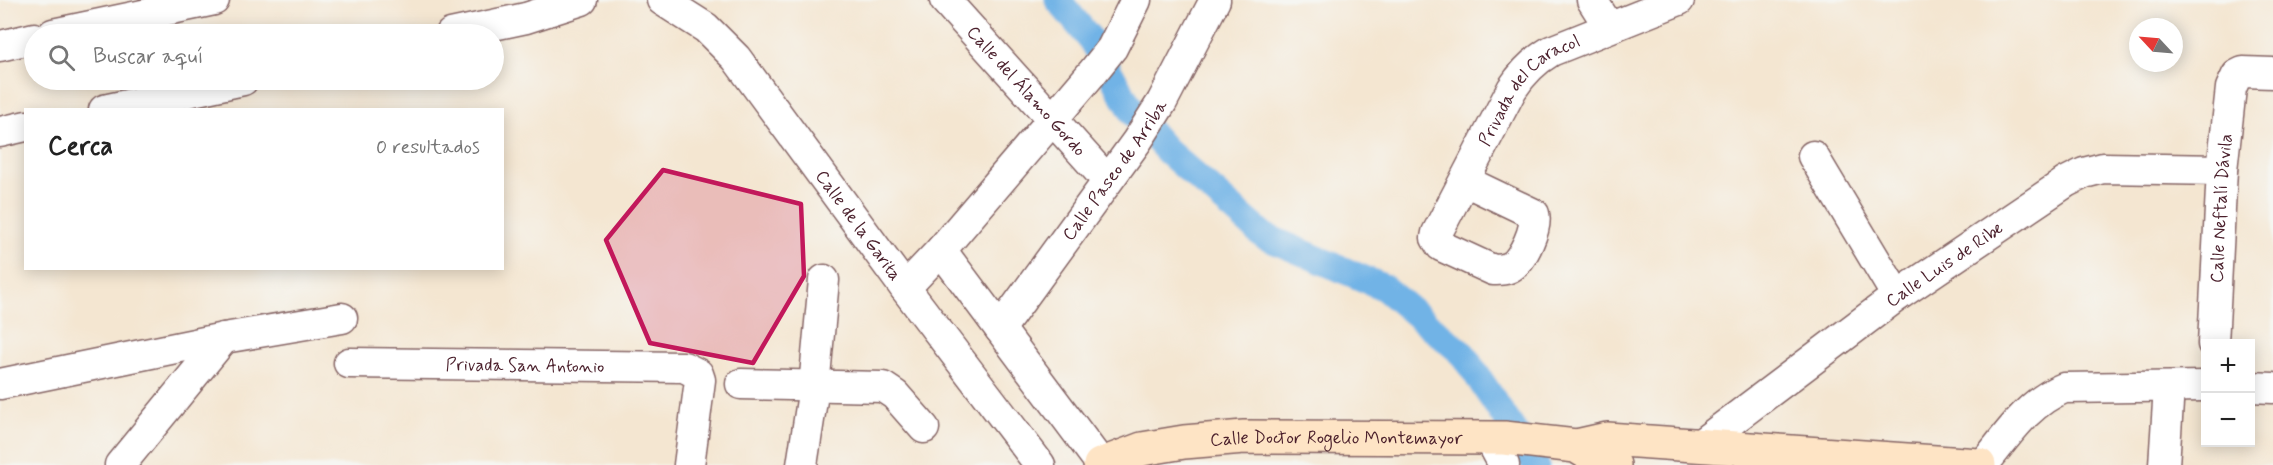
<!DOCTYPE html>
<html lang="es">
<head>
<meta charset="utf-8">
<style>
	:root { --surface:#fff; --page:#f2f2f2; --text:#222; --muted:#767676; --line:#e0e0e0 }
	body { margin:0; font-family:Mynerve,sans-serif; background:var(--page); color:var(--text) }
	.controls { position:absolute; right:18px; bottom:18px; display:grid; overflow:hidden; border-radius:0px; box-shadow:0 3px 15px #0003 }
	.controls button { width:54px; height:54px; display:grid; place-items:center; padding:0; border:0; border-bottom:2px solid var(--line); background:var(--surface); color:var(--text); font:30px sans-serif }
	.compass { position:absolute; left:2129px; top:18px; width:54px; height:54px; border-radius:50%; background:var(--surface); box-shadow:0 3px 15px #0003; rotate:296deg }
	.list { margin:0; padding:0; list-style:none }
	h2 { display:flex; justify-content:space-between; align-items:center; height:78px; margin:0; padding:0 24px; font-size:26px }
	h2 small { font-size:20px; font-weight:400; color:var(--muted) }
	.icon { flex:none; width:33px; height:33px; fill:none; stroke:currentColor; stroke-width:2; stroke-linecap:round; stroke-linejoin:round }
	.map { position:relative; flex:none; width:2273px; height:465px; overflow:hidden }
	.search { position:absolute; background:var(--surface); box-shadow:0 3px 15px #0003; left:24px; top:24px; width:480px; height:66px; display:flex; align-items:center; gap:15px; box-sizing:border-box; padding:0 21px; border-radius:33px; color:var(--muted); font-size:22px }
	.panel { position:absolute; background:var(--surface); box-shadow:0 3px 15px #0003; left:24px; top:108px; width:480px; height:162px; border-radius:0px }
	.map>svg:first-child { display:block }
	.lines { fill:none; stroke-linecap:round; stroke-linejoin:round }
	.canal { stroke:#71b3e6; stroke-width:27 }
	.street-casing { stroke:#866565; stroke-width:33 }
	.secondary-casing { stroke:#866565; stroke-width:36 }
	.street { stroke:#fff; stroke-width:30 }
	.secondary { stroke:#fee4c5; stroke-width:33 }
	.marked { fill:#c2185b; fill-opacity:0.2; stroke:#c2185b; stroke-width:4.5; stroke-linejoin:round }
	.labels { text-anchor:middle; stroke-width:6; stroke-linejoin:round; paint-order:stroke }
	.street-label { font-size:18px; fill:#4a1f2b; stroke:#f6f6f2 }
</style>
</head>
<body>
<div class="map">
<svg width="2273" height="465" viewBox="0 0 2273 465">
	<rect width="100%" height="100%" fill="#f6f6f2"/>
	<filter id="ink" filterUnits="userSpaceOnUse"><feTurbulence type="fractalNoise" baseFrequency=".0167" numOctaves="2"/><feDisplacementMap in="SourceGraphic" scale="12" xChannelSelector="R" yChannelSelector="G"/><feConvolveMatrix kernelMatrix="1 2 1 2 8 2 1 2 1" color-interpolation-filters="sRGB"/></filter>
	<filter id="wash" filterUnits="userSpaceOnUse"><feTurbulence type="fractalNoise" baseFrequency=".008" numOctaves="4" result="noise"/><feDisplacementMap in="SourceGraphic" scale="24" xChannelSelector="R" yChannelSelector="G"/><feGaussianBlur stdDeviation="1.35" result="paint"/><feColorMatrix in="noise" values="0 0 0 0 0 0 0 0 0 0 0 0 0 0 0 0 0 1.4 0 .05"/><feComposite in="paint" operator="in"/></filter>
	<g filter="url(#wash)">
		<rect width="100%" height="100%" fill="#f4e6d1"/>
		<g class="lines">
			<!-- canal -->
			<polyline class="canal" points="1058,0 1091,40 1134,114 1167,151 1264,236 1383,287 1463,354 1536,465"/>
		</g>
	</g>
	<g filter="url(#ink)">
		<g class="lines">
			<!-- street casing -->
			<g class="street-casing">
				<g id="street">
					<path id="s1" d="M662,0L706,28L736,58L905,288L1040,465"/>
					<path id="s2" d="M945,0L1107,180"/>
					<polyline points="1592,0 1609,27"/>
					<polyline points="53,34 214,0"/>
					<polyline points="451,34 526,18 582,0"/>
					<polyline points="0,46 34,38"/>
					<polyline points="104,110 243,80"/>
					<polyline points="0,132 26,126"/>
					<polyline points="1813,156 1897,296"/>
					<path id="s3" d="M1465,181L1534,214C1538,227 1523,259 1512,266C1506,270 1500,270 1493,270L1441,246L1436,238L1437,233L1512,89C1523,72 1534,61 1551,51L1679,0"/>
					<polyline points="941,250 1101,464"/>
					<polyline points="905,288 941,250 1092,73 1112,48 1136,0"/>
					<path id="s4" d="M1000,329L1137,141L1162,102L1215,0"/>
					<path id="s5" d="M2213,344L2222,170L2231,88L2237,75L2243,72L2273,73"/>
					<path id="s6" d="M349,363L684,367L698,374L700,380L689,465"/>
					<polyline points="0,384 224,338 342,318"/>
					<polyline points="741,384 883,387 895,395 924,428"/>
					<polyline points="2250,387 2273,388"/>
					<polyline points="1489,437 1504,465"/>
					<path id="s7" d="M1698,446L1897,296L2066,182L2084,173L2103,168L2222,170"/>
					<polyline points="120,465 224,338"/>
					<polyline points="802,465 814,387 824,280"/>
					<path d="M1983,465C2008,435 2027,403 2064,388L2206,386"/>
					<polyline points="2164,465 2169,387"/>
				</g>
			</g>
			<!-- secondary casing -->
			<g class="secondary-casing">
				<g id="secondary">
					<polyline points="1576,446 1607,439 1979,465"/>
					<path id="s8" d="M1100,465L1142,449L1184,442L1244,437L1504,438L1576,446L1604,463L1614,465"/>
				</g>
			</g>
			<!-- street -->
			<use href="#street" class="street"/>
			<!-- secondary -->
			<use href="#secondary" class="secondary"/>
		</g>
	</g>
	<!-- marked area -->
	<path class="marked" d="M663,170L801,204L804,276L753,363L650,343L606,240Z"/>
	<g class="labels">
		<!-- street labels -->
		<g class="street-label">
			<text dy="6" stroke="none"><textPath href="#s2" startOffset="122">Calle del Álamo Gordo</textPath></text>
			<text dy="6" stroke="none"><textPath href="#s3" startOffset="400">Privada del Caracol</textPath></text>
			<text dy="6" stroke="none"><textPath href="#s4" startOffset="196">Calle Paseo de Arriba</textPath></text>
			<text dy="6" stroke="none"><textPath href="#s5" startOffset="136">Calle Neftalí Dávila</textPath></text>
			<text dy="6" stroke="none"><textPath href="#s1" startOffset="302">Calle de la Garita</textPath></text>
			<text dy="6" stroke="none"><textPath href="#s7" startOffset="306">Calle Luis de Ribe</textPath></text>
			<text dy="6" stroke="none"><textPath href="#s6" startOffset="176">Privada San Antonio</textPath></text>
			<text dy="6" stroke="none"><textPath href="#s8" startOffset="240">Calle Doctor Rogelio Montemayor</textPath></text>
		</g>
	</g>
</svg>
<div class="controls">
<button>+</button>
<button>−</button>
</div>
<svg class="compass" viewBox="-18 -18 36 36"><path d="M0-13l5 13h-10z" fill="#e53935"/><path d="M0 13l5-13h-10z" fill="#767676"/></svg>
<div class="search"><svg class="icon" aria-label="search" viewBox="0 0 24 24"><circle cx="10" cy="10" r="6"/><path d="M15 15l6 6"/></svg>Buscar aquí</div>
<section class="panel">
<h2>Cerca<small>0 resultados</small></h2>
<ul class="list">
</ul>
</section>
</div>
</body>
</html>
